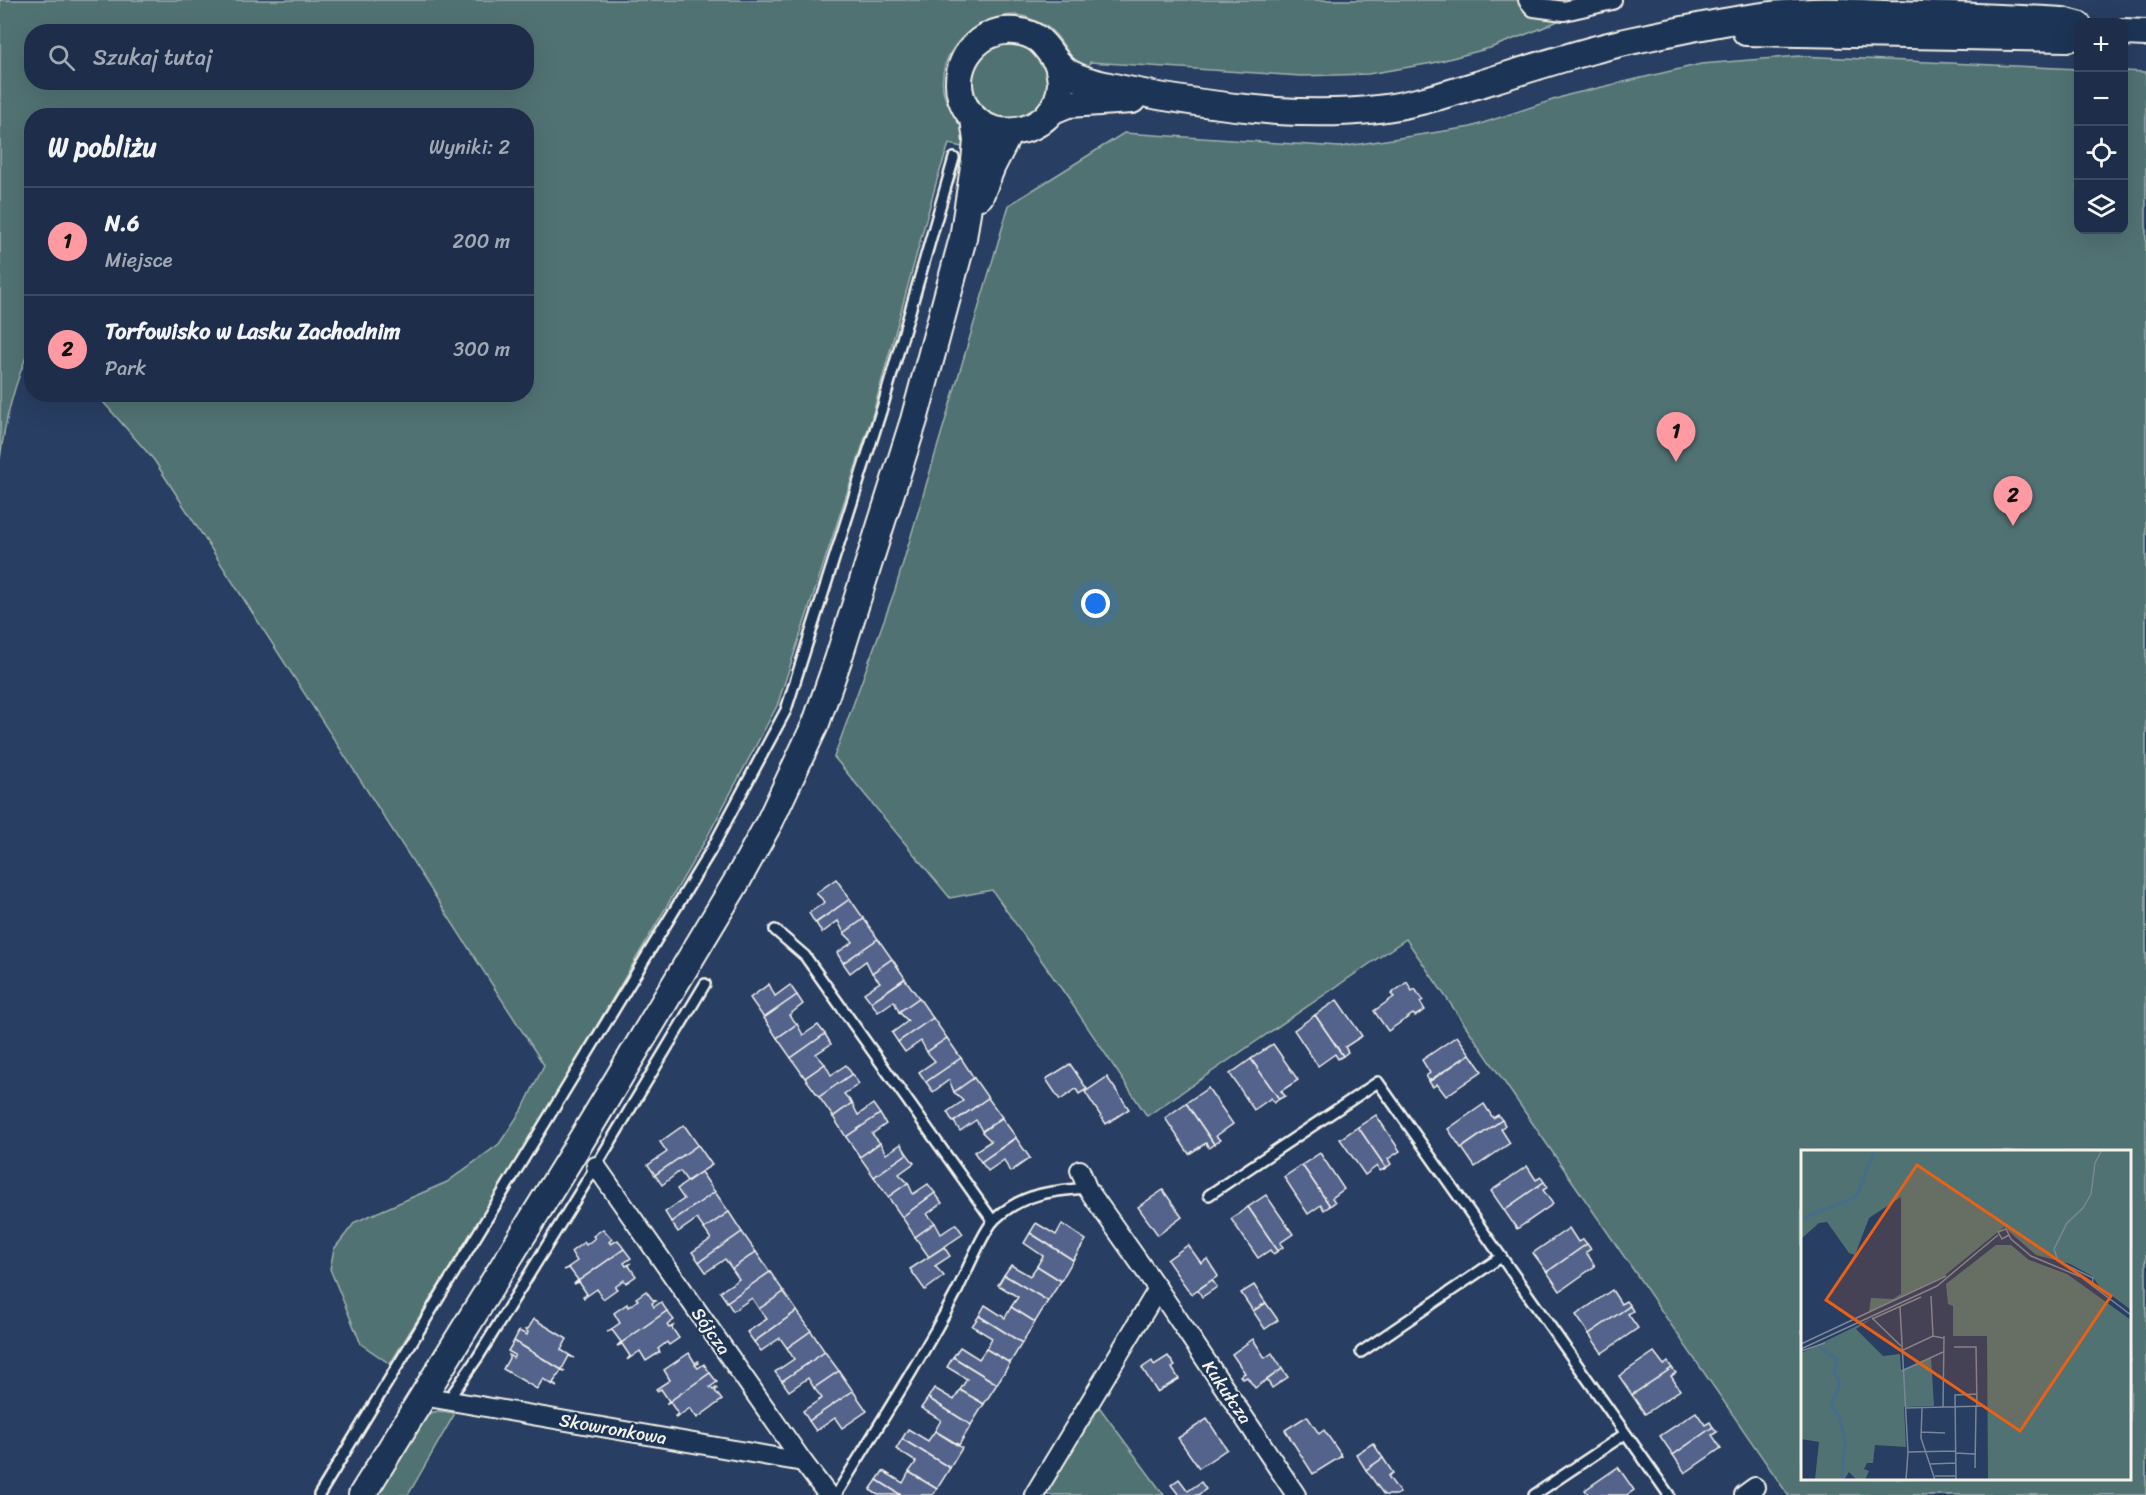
<!DOCTYPE html>
<html lang="pl">
<head>
<meta charset="utf-8">
<style>
	:root { --surface:#1e2e4a; --page:#2b3a54; --text:#f1f3f6; --muted:#a1a8b5; --line:#3c4a62; --accent:#ff9aa2 }
	body { margin:0; font-family:Sriracha,sans-serif; background:var(--page); color:var(--text) }
	.controls { position:absolute; right:18px; top:18px; display:grid; overflow:hidden; border-radius:12px; box-shadow:0 6px 24px #0002 }
	.controls button { width:54px; height:54px; display:grid; place-items:center; padding:0; border:0; border-bottom:2px solid var(--line); background:var(--surface); color:var(--text); font:30px sans-serif }
	.you { position:absolute; left:1096px; top:604px; width:21px; height:21px; margin:-15px; border:4px solid #fff; border-radius:50%; background:#1a73e8; box-shadow:0 0 0 9px #1a73e833 }
	.badge { display:grid; place-items:center; width:39px; height:39px; border-radius:50%; background:var(--accent); color:#111; font-size:20px; font-weight:700 }
	.pin { position:absolute; translate:-50% -50px; filter:drop-shadow(0 2px 3px #0008) }
	.pin::after { content:''; position:absolute; top:32px; width:21px; height:18px; background:inherit; clip-path:polygon(0 0,100% 0,50% 100%) }
	.list { margin:0; padding:0; list-style:none }
	h2 { display:flex; justify-content:space-between; align-items:center; height:78px; margin:0; padding:0 24px; font-size:26px }
	h2 small { font-size:20px; font-weight:400; color:var(--muted) }
	.list li { display:grid; grid-template-columns:39px 1fr auto; gap:18px; align-items:center; box-sizing:border-box; height:108px; padding:0 24px; border-top:2px solid var(--line) }
	.list b { display:block; font-size:22px; white-space:nowrap }
	.list p { margin:0; font-size:20px; white-space:nowrap; color:var(--muted) }
	.list em { font-size:20px; font-style:normal; color:var(--muted) }
	.icon { flex:none; width:33px; height:33px; fill:none; stroke:currentColor; stroke-width:2; stroke-linecap:round; stroke-linejoin:round }
	.map { position:relative; flex:none; width:2146px; height:1495px; overflow:hidden }
	.search { position:absolute; background:var(--surface); box-shadow:0 6px 24px #0002; left:24px; top:24px; width:510px; height:66px; display:flex; align-items:center; gap:15px; box-sizing:border-box; padding:0 21px; border-radius:24px; color:var(--muted); font-size:22px }
	.panel { position:absolute; background:var(--surface); box-shadow:0 6px 24px #0002; left:24px; top:108px; width:510px; height:294px; border-radius:24px }
	.map>svg:first-child { display:block }
	.green { fill:#517273; stroke:#a2b2ae; stroke-width:1.5; fill-rule:evenodd }
	.building { fill:#53648c; stroke:#f4f1e8; stroke-width:1.5 }
	.lines { fill:none; stroke-linecap:round; stroke-linejoin:round }
	.lane-casing { stroke:#f4f1e8; stroke-width:14 }
	.street-casing { stroke:#f4f1e8; stroke-width:22 }
	.secondary-casing { stroke:#f4f1e8; stroke-width:30 }
	.lane { stroke:#1d3557; stroke-width:9 }
	.street { stroke:#1d3557; stroke-width:18 }
	.secondary { stroke:#1d3557; stroke-width:26 }
	.labels { text-anchor:middle; stroke-width:4.5; stroke-linejoin:round; paint-order:stroke }
	.street-label { font-size:18px; fill:#f4f1e8; stroke:#1d3557 }
	.inset-river { fill:none; stroke:#446e8c; stroke-width:3 }
	.inset-road { fill:none; stroke:#7a8698; stroke-width:1.5 }
	.view { fill:#e96117; fill-opacity:0.15; stroke:#e96117; stroke-width:3 }
	.inset-edge { fill:none; stroke:#f4f1e8; stroke-width:3 }
</style>
</head>
<body>
<div class="map">
<svg width="2146" height="1495" viewBox="0 0 2146 1495">
	<rect width="100%" height="100%" fill="#283e62"/>
	<filter id="ink" filterUnits="userSpaceOnUse"><feTurbulence type="fractalNoise" baseFrequency=".0167" numOctaves="2"/><feDisplacementMap in="SourceGraphic" scale="12" xChannelSelector="R" yChannelSelector="G"/><feConvolveMatrix kernelMatrix="1 2 1 2 8 2 1 2 1" color-interpolation-filters="sRGB"/></filter>
	<g filter="url(#ink)">
		<!-- green -->
		<g class="green">
			<path d="M0,0H1605L1540,29L1490,48L1433,63L1368,74L1301,76L1090,62L1088,69C1067,62 1064,36 1044,25C1035,21 1024,14 1014,15C976,16 934,52 944,94C950,116 966,121 966,148L949,144L937,180L871,420L777,706L705,841L545,1114L390,1364L361,1344L330,1269L334,1249L355,1222L447,1182L499,1144L523,1108L544,1065L154,460L97,395L526,394V116H32L31,345C15,382 5,419 0,459ZM32,32H526V82H32Z"/>
			<circle cx="1010" cy="81" r="37"/>
			<path d="M1800,56L2078,69V230H2124V71L2146,72V1495H1788L1406,939L1147,1116L1070,1001L992,890L950,898L834,757L895,590L1009,205L1124,133L1340,147L1471,127L1568,95L1701,64ZM1802,1152H2130V1478H1802Z"/>
			<polygon points="1086,1389 1164,1495 1023,1495"/>
			<polygon points="439,1411 455,1413 408,1495 375,1495 421,1419 429,1413"/>
		</g>
		<!-- building -->
		<g class="building">
			<polygon points="836,879 850,899 815,923 809,913 825,902 816,893"/>
			<polygon points="850,899 864,919 844,933 838,921 822,933 816,923"/>
			<polygon points="864,919 878,939 843,963 837,953 853,942 844,933"/>
			<polygon points="878,939 892,959 872,973 866,961 850,973 843,963"/>
			<polygon points="892,959 905,978 871,1002 864,993 880,982 872,973"/>
			<polygon points="905,979 919,998 899,1012 894,1001 878,1012 871,1002"/>
			<polygon points="1407,982 1412,991 1415,989 1423,1000 1420,1002 1425,1010 1415,1016 1413,1014 1388,1031 1374,1011 1394,997 1391,994"/>
			<polygon points="769,984 775,996 790,985 797,995 764,1018 750,998"/>
			<polygon points="797,995 803,1004 789,1015 797,1024 777,1038 764,1018"/>
			<polygon points="919,998 933,1018 898,1042 892,1033 908,1021 899,1012"/>
			<polygon points="1337,1000 1362,1036 1345,1047 1348,1052 1343,1056 1315,1015"/>
			<polygon points="1315,1015 1343,1056 1338,1059 1335,1054 1318,1066 1294,1030"/>
			<polygon points="933,1018 947,1038 927,1052 921,1041 905,1052 898,1042"/>
			<polygon points="797,1024 803,1035 818,1025 825,1034 791,1058 777,1038"/>
			<polygon points="825,1034 831,1044 816,1054 825,1064 805,1078 791,1058"/>
			<polygon points="1457,1036 1470,1054 1429,1081 1426,1076 1430,1073 1422,1060"/>
			<polygon points="947,1038 961,1058 926,1082 919,1072 935,1061 927,1052"/>
			<polygon points="1273,1044 1298,1080 1281,1091 1285,1096 1279,1099 1251,1059"/>
			<polygon points="1470,1054 1482,1071 1446,1096 1437,1084 1433,1087 1429,1082"/>
			<polygon points="961,1058 974,1078 954,1092 949,1080 933,1092 926,1082"/>
			<polygon points="1251,1059 1279,1099 1274,1103 1271,1098 1254,1110 1230,1074"/>
			<polygon points="825,1064 831,1075 846,1065 852,1074 819,1097 805,1078"/>
			<polygon points="1070,1064 1087,1089 1079,1094 1076,1089 1060,1100 1046,1079"/>
			<polygon points="852,1074 859,1084 844,1094 852,1103 833,1117 819,1097"/>
			<polygon points="1107,1077 1129,1109 1106,1124 1085,1092"/>
			<polygon points="974,1078 988,1098 953,1122 947,1112 963,1101 954,1092"/>
			<polygon points="1208,1088 1233,1124 1216,1136 1220,1140 1214,1144 1186,1103"/>
			<polygon points="988,1098 1002,1117 982,1131 976,1120 960,1131 954,1122"/>
			<polygon points="852,1103 858,1115 873,1104 880,1114 846,1137 833,1117"/>
			<polygon points="1186,1103 1214,1144 1209,1148 1206,1143 1189,1154 1165,1118"/>
			<polygon points="1484,1104 1493,1118 1498,1115 1502,1120 1461,1148 1448,1129"/>
			<polygon points="880,1114 886,1124 872,1134 880,1143 860,1157 846,1137"/>
			<polygon points="1376,1115 1400,1151 1388,1159 1391,1164 1386,1168 1358,1127"/>
			<polygon points="1002,1118 1016,1137 981,1162 974,1152 991,1141 982,1132"/>
			<polygon points="1502,1120 1505,1125 1501,1129 1510,1143 1475,1167 1462,1148"/>
			<polygon points="684,1125 698,1145 655,1175 648,1165 667,1152 660,1142"/>
			<polygon points="1358,1127 1386,1168 1380,1171 1377,1166 1365,1175 1340,1139"/>
			<polygon points="1016,1138 1030,1158 1010,1172 1004,1160 988,1171 981,1162"/>
			<polygon points="880,1143 886,1154 901,1144 907,1154 874,1177 860,1157"/>
			<polygon points="698,1145 712,1165 687,1181 680,1171 662,1185 655,1175"/>
			<polygon points="1320,1153 1344,1189 1332,1198 1335,1202 1330,1206 1302,1165"/>
			<polygon points="907,1154 914,1163 899,1174 908,1183 888,1197 874,1177"/>
			<polygon points="1302,1165 1330,1206 1324,1210 1321,1205 1308,1214 1284,1177"/>
			<polygon points="1527,1166 1536,1180 1541,1177 1544,1182 1504,1210 1491,1191"/>
			<polygon points="701,1172 715,1192 671,1222 665,1212 684,1199 677,1189"/>
			<polygon points="1544,1182 1548,1187 1543,1190 1553,1204 1517,1229 1504,1210"/>
			<polygon points="908,1183 913,1194 928,1184 935,1193 902,1217 888,1197"/>
			<polygon points="1163,1190 1182,1217 1158,1235 1138,1207"/>
			<polygon points="715,1192 729,1212 704,1229 697,1219 678,1232 671,1222"/>
			<polygon points="935,1193 942,1203 927,1214 935,1223 915,1237 902,1217"/>
			<polygon points="1266,1195 1293,1234 1280,1243 1283,1247 1278,1251 1248,1207"/>
			<polygon points="1248,1207 1278,1251 1273,1254 1270,1250 1258,1258 1231,1219"/>
			<polygon points="729,1212 742,1232 699,1262 692,1252 711,1239 704,1229"/>
			<polygon points="935,1223 941,1234 956,1224 963,1234 929,1257 915,1237"/>
			<polygon points="1036,1223 1056,1235 1062,1224 1086,1240 1073,1260 1030,1233"/>
			<polygon points="1569,1228 1578,1242 1583,1239 1587,1244 1547,1272 1533,1253"/>
			<polygon points="603,1229 612,1239 609,1242 611,1244 618,1240 624,1249 574,1284 578,1280 569,1268 564,1270 577,1261 571,1252 584,1242 586,1245 595,1238 593,1236"/>
			<polygon points="742,1232 756,1252 732,1269 725,1259 706,1272 699,1262"/>
			<polygon points="1030,1233 1073,1260 1061,1281 1037,1266 1043,1256 1024,1243"/>
			<polygon points="1587,1244 1591,1249 1586,1252 1595,1266 1560,1291 1547,1272"/>
			<polygon points="1188,1245 1201,1263 1207,1259 1218,1276 1191,1294 1167,1260"/>
			<polygon points="944,1247 950,1256 935,1266 944,1276 925,1290 910,1269"/>
			<polygon points="624,1249 631,1258 624,1263 626,1266 630,1264 629,1266 636,1276 626,1283 624,1280 615,1287 617,1289 603,1299 597,1289 584,1298 583,1296 587,1294 579,1282 574,1284"/>
			<polygon points="756,1252 770,1272 727,1302 720,1292 739,1279 732,1269"/>
			<polygon points="1011,1265 1030,1276 1037,1266 1061,1281 1048,1301 1004,1275"/>
			<polygon points="770,1272 784,1292 759,1309 752,1298 733,1311 727,1302"/>
			<polygon points="1004,1275 1048,1301 1035,1322 1011,1307 1018,1297 998,1285"/>
			<polygon points="1212,1280 1217,1287 1202,1297 1198,1290"/>
			<polygon points="1254,1285 1266,1303 1253,1311 1241,1293"/>
			<polygon points="1612,1290 1621,1304 1626,1301 1630,1306 1589,1334 1576,1315"/>
			<polygon points="646,1291 653,1300 656,1301 652,1303 654,1307 661,1302 667,1311 617,1346 621,1342 612,1330 607,1332 620,1323 614,1313 627,1304 628,1307 638,1300 636,1298"/>
			<polygon points="784,1292 797,1311 754,1342 747,1332 767,1319 759,1309"/>
			<polygon points="1266,1303 1278,1320 1265,1329 1253,1311"/>
			<polygon points="985,1305 1005,1318 1011,1307 1035,1322 1022,1343 979,1316"/>
			<polygon points="1630,1306 1633,1311 1628,1314 1638,1328 1602,1353 1589,1334"/>
			<polygon points="667,1311 674,1320 667,1325 669,1328 673,1326 672,1328 679,1338 669,1345 667,1342 658,1349 660,1352 646,1361 640,1351 627,1360 630,1356 622,1344 617,1346"/>
			<polygon points="797,1311 811,1331 787,1348 780,1338 761,1351 754,1342"/>
			<polygon points="979,1316 1022,1343 1010,1363 986,1349 992,1338 972,1326"/>
			<polygon points="534,1319 567,1339 561,1350 574,1358 569,1356 562,1369 565,1372 514,1341 519,1331 527,1335 528,1332 525,1330 528,1329"/>
			<polygon points="811,1331 825,1352 782,1381 775,1372 794,1359 787,1348"/>
			<polygon points="1253,1339 1265,1358 1272,1353 1282,1369 1255,1388 1247,1377 1243,1379 1240,1376 1245,1373 1232,1354"/>
			<polygon points="514,1341 565,1372 561,1371 553,1383 557,1387 543,1379 537,1389 503,1369 509,1358 509,1355 513,1358 515,1355 508,1351"/>
			<polygon points="960,1347 979,1359 986,1349 1010,1363 997,1384 953,1357"/>
			<polygon points="825,1352 839,1371 814,1388 808,1378 789,1391 782,1381"/>
			<polygon points="1654,1352 1664,1365 1668,1362 1672,1368 1632,1395 1619,1376"/>
			<polygon points="689,1353 695,1363 698,1361 699,1363 695,1365 698,1368 704,1364 710,1373 666,1404 669,1401 661,1389 657,1391 656,1389 670,1380 664,1370"/>
			<polygon points="1168,1356 1175,1366 1172,1368 1179,1379 1157,1392 1142,1368 1152,1361 1154,1365"/>
			<polygon points="953,1357 997,1384 984,1404 960,1390 967,1379 947,1367"/>
			<polygon points="1672,1368 1676,1373 1671,1376 1680,1390 1645,1414 1632,1395"/>
			<polygon points="1282,1369 1288,1377 1272,1388 1267,1380"/>
			<polygon points="839,1371 853,1391 809,1421 803,1411 822,1398 814,1388"/>
			<polygon points="710,1373 717,1382 710,1387 713,1390 716,1388 717,1389 715,1391 722,1400 697,1418 690,1408 676,1418 675,1416 678,1414 670,1402 666,1404"/>
			<polygon points="934,1388 954,1400 960,1390 984,1404 971,1425 928,1398"/>
			<polygon points="853,1391 867,1411 842,1428 835,1418 816,1431 809,1421"/>
			<polygon points="928,1398 971,1425 959,1445 935,1431 941,1420 921,1408"/>
			<polygon points="1696,1412 1705,1425 1710,1422 1713,1427 1673,1455 1660,1436"/>
			<polygon points="1307,1416 1319,1434 1324,1430 1342,1456 1313,1474 1285,1430"/>
			<polygon points="1207,1419 1227,1449 1199,1468 1178,1438"/>
			<polygon points="1713,1427 1717,1432 1712,1435 1721,1448 1685,1473 1673,1455"/>
			<polygon points="908,1429 928,1441 935,1431 962,1448 950,1468 902,1439"/>
			<polygon points="902,1439 950,1468 937,1489 909,1472 916,1462 896,1449"/>
			<polygon points="1373,1443 1383,1458 1366,1470 1356,1454"/>
			<polygon points="1383,1458 1393,1473 1388,1476 1400,1493 1396,1495 1384,1495 1366,1470"/>
			<polygon points="1618,1467 1634,1490 1627,1495 1589,1495 1585,1490"/>
			<polygon points="883,1471 903,1483 909,1472 937,1489 933,1495 901,1495 877,1480"/>
			<polygon points="1179,1479 1188,1491 1201,1482 1206,1489 1198,1495 1179,1495 1171,1485"/>
			<polygon points="877,1480 901,1495 878,1495 870,1490"/>
		</g>
		<g class="lines">
			<!-- lane casing -->
			<g class="lane-casing">
				<g id="lane">
					<polyline points="775,930 805,956 993,1221"/>
					<polyline points="1209,1195 1378,1082 1669,1495"/>
					<polyline points="1361,1352 1501,1257"/>
					<polyline points="448,1400 478,1357 596,1166 705,984"/>
					<polyline points="319,1495 711,850 786,710 883,405 954,158"/>
					<path d="M836,1495C877,1428 920,1361 957,1291C965,1275 984,1229 995,1219C1023,1193 1051,1191 1087,1188"/>
					<polyline points="1534,1495 1625,1434"/>
				</g>
			</g>
			<!-- street casing -->
			<g class="street-casing">
				<g id="street">
					<polyline points="1528,0 1534,7 1564,11 1612,0"/>
					<polyline points="596,1166 803,1462 828,1495"/>
					<polyline points="1080,1170 1087,1188 1158,1289 1296,1495"/>
					<polyline points="422,1396 803,1462"/>
					<polyline points="1034,1495 1158,1289"/>
					<polyline points="1744,1495 1755,1487"/>
				</g>
			</g>
			<!-- secondary casing -->
			<g class="secondary-casing">
				<g id="secondary">
					<polyline points="1746,32 2067,38 2078,36"/>
					<polyline points="2124,32 2146,33"/>
					<path d="M1058,64C1059,70 1061,78 1061,84C1058,139 977,150 961,97C951,63 979,27 1015,31C1051,35 1047,61 1071,74C1087,83 1106,85 1123,89C1174,100 1226,107 1277,111C1310,113 1345,113 1378,109C1414,105 1450,93 1483,83C1535,67 1586,50 1639,39C1696,27 1755,14 1813,12C1837,11 1862,13 1887,14C1946,15 2004,18 2063,21L2078,25"/>
					<polyline points="1051,111 1068,104 1132,100"/>
					<polyline points="980,196 992,166 1009,133"/>
					<polyline points="362,1495 582,1139 737,881 770,821 816,723 838,660 914,420 963,238 975,161 977,141 974,118"/>
				</g>
			</g>
			<!-- lane -->
			<use href="#lane" class="lane"/>
			<!-- street -->
			<use href="#street" class="street"/>
			<!-- secondary -->
			<use href="#secondary" class="secondary"/>
		</g>
	</g>
	<g class="labels">
		<!-- street labels -->
		<g class="street-label">
			<text transform="translate(711 1331) rotate(55)" y="6">Sójcza</text>
			<text transform="translate(1227 1392) rotate(56)" y="6">Kukułcza</text>
			<text transform="translate(613 1429) rotate(10)" y="6">Skowronkowa</text>
		</g>
	</g>
	<!-- overview -->
	<g transform="translate(1801 1150)">
		<rect width="330" height="330" fill="#283e62"/>
		<path d="M0,0H330V160L298,136L291,126L269,114L235,105L203,77L143,126L68,162L70,148L92,149L100,144V47L68,68L54,105L48,103L26,72L18,73L0,89ZM195,95H210L228,110L266,124L330,170V330H187L186,186H152V156L147,154L145,134ZM70,169L55,179L82,206L99,204L100,220L130,207L133,256L103,257L105,297L74,295L72,313H66L63,319L68,321L64,330H56L48,322L43,330L14,329L18,292L0,289V203Z" fill="#517273"/>
		<path class="inset-river" d="M0,69L55,47L74,0M18,197L36,209L33,222L39,234L30,256L38,266L44,290L41,330"/>
		<path class="inset-road" d="M208,85L201,89L197,82L205,79L210,89L230,106L280,127L330,165M291,136L292,128L257,111L253,99L266,73L282,58L290,44L294,13L301,0M130,146L132,186M99,157L107,302L105,330M71,168L100,196M71,169L120,147M0,194L145,126M153,197H175L176,257M0,199L136,136L197,85M0,201L24,193M100,201L132,186L142,188M101,221L142,202M142,257L143,186M104,258L184,256M121,258L120,288L134,330M120,282L144,283M107,302L154,301M154,303L174,304M129,314L155,313M174,318L175,257M134,326H155M155,330L154,245L176,244"/>
		<path class="view" d="M116,15L310,146L219,281L25,150Z"/>
		<rect width="330" height="330" class="inset-edge"/>
	</g>
</svg>
<div class="controls">
<button>+</button>
<button>−</button>
<button><svg class="icon" aria-label="locate" viewBox="0 0 24 24"><circle cx="12" cy="12" r="6"/><path d="M12 2v4M12 18v4M2 12h4M18 12h4"/></svg></button>
<button><svg class="icon" aria-label="layers" viewBox="0 0 24 24"><path d="M12 4l9 5-9 5-9-5zM3 14l9 5 9-5"/></svg></button>
</div>
<div class="you"></div>
<div class="pin badge" style="left:1676px;top:462px">1</div>
<div class="pin badge" style="left:2013px;top:526px">2</div>
<div class="search"><svg class="icon" aria-label="search" viewBox="0 0 24 24"><circle cx="10" cy="10" r="6"/><path d="M15 15l6 6"/></svg>Szukaj tutaj</div>
<section class="panel">
<h2>W pobliżu<small>Wyniki: 2</small></h2>
<ul class="list">
<li><span class="badge">1</span><div><b>N.6</b><p>Miejsce</p></div><em>200 m</em></li>
<li><span class="badge">2</span><div><b>Torfowisko w Lasku Zachodnim</b><p>Park</p></div><em>300 m</em></li>
</ul>
</section>
</div>
</body>
</html>
